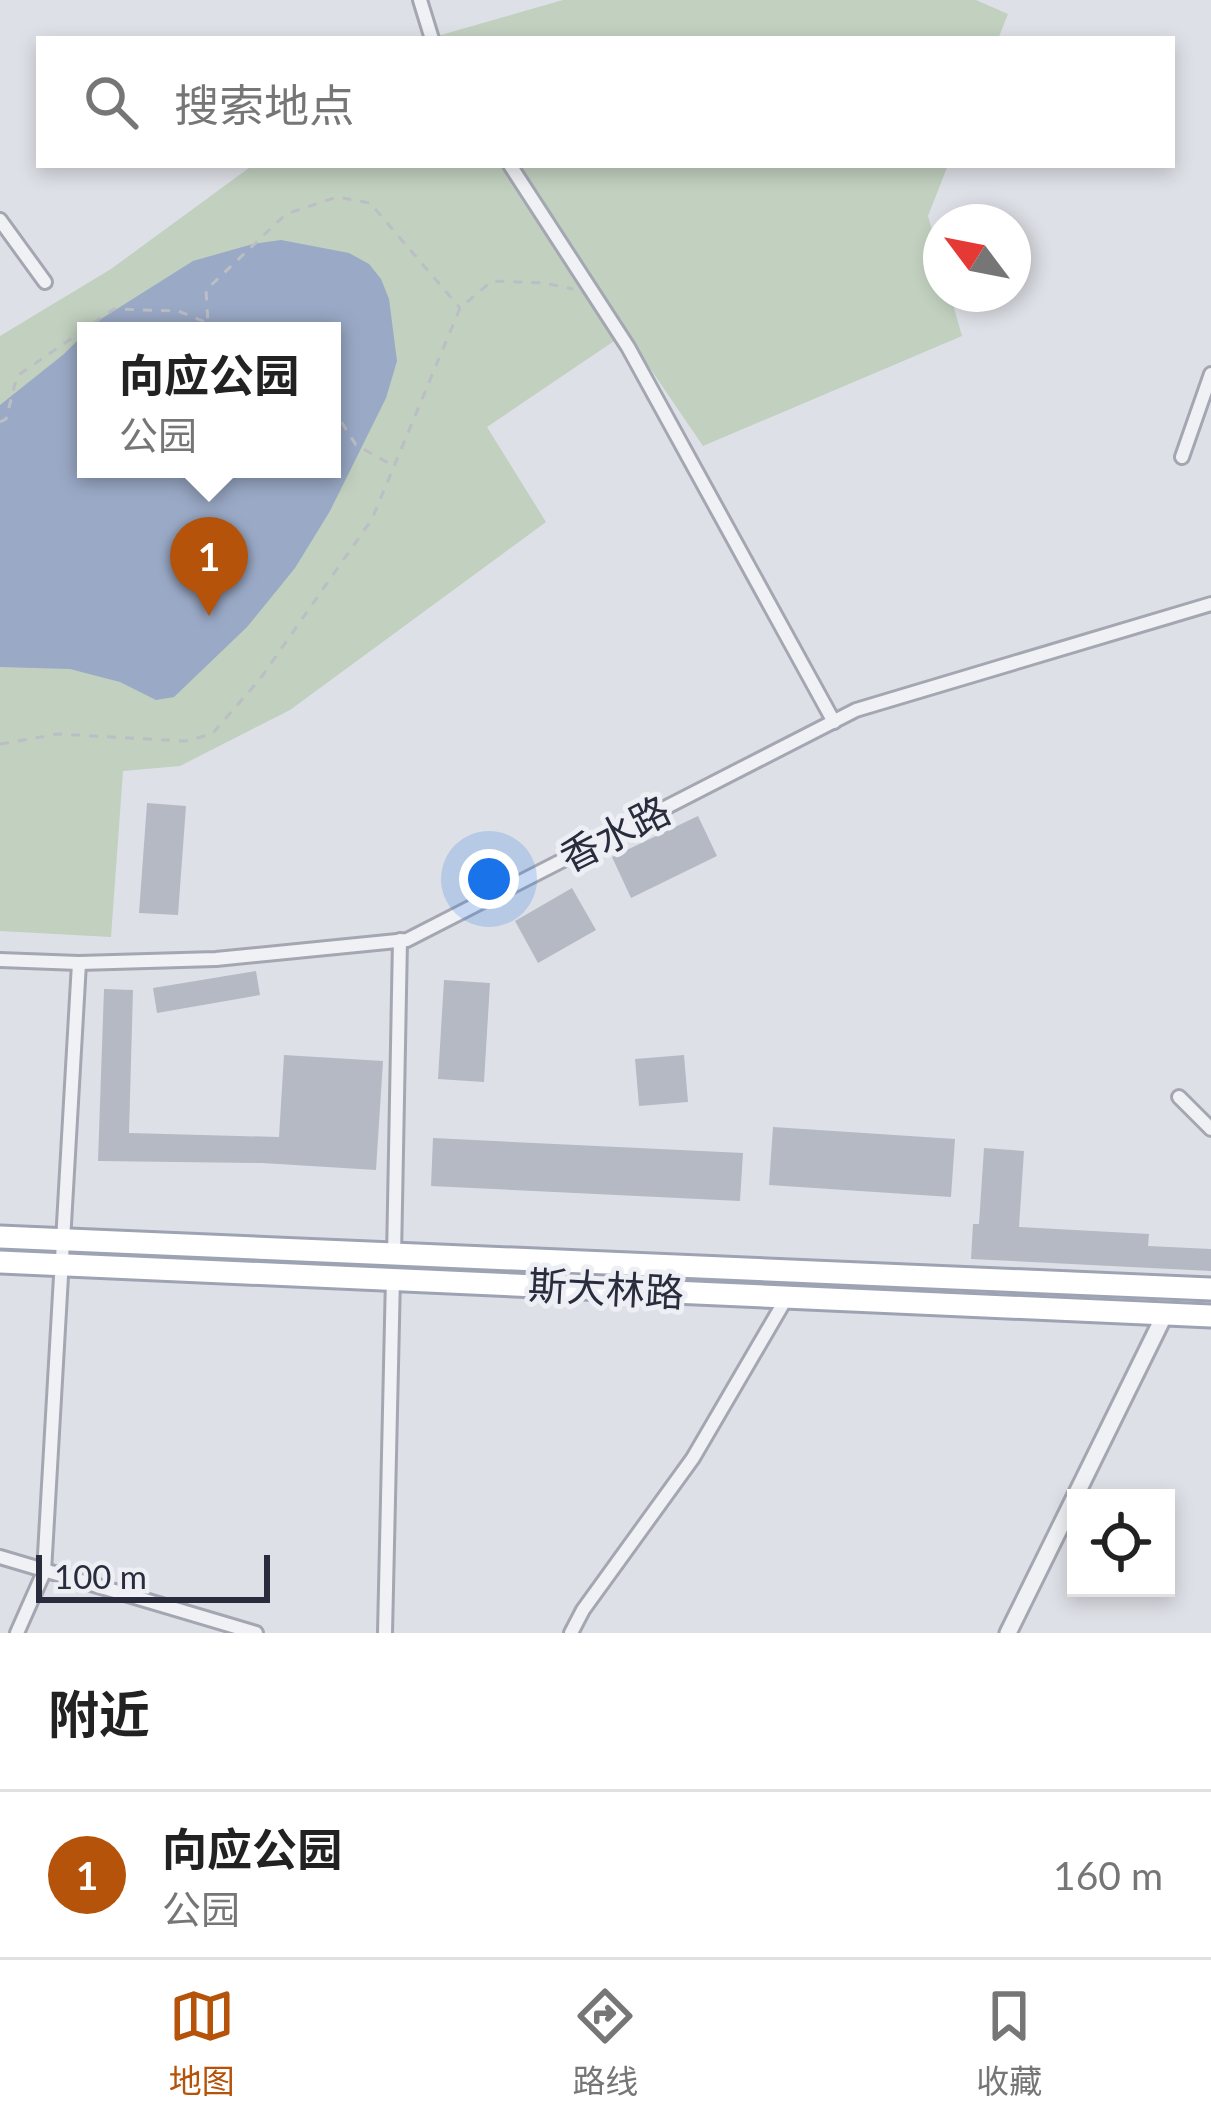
<!DOCTYPE html>
<html lang="zh">
<head>
<meta charset="utf-8">
<style>
	:root { --surface:#fff; --page:#f6f6f6; --text:#222; --muted:#767676; --line:#e0e0e0; --accent:#b45309 }
	body { margin:0; font-family:Lato,"Noto Sans SC",sans-serif; background:var(--page); color:var(--text) }
	.controls { position:absolute; right:36px; bottom:36px; display:grid; overflow:hidden; border-radius:0px; box-shadow:0 6px 18px #0003 }
	.controls button { width:108px; height:108px; display:grid; place-items:center; padding:0; border:0; border-bottom:3px solid var(--line); background:var(--surface); color:var(--text); font:60px sans-serif }
	.compass { position:absolute; left:923px; top:204px; width:108px; height:108px; border-radius:50%; background:var(--surface); box-shadow:0 6px 18px #0003; rotate:302deg }
	.scale { position:absolute; left:36px; bottom:30px; width:234px; box-sizing:border-box; padding-left:12px; border:6px solid #282c3d; border-top:0; font-size:33px; line-height:42px; white-space:nowrap; color:#282c3d; -webkit-text-stroke:9px #edeff4; paint-order:stroke }
	.you { position:absolute; left:489px; top:879px; width:42px; height:42px; margin:-30px; border:9px solid #fff; border-radius:50%; background:#1a73e8; box-shadow:0 0 0 18px #1a73e833 }
	.badge { display:grid; place-items:center; width:78px; height:78px; border-radius:50%; background:var(--accent); color:#fff; font-size:39px; font-weight:700 }
	.pin { position:absolute; translate:-50% -99px; filter:drop-shadow(0 3px 6px #0008) }
	.pin::after { content:''; position:absolute; top:63px; width:42px; height:36px; background:inherit; clip-path:polygon(0 0,100% 0,50% 100%) }
	.popup { position:absolute; left:77px; top:322px; width:264px; height:156px; box-sizing:border-box; display:grid; place-content:center; border-radius:0px; background:var(--surface); filter:drop-shadow(0 3px 9px #0005); font-size:39px; white-space:nowrap; color:var(--muted) }
	.popup b { font-size:45px; color:var(--text) }
	.popup::after { content:''; position:absolute; left:50%; top:100%; margin-left:-24px; border:24px solid transparent; border-top-color:var(--surface) }
	.list { margin:0; padding:0; list-style:none }
	h2 { display:flex; justify-content:space-between; align-items:center; height:156px; margin:0; padding:0 48px; font-size:51px }
	h2 small { font-size:39px; font-weight:400; color:var(--muted) }
	.list li { display:grid; grid-template-columns:78px 1fr auto; gap:36px; align-items:center; box-sizing:border-box; height:168px; padding:0 48px; border-top:3px solid var(--line) }
	.list b { display:block; font-size:45px; white-space:nowrap }
	.list p { margin:0; font-size:39px; white-space:nowrap; color:var(--muted) }
	.list em { font-size:39px; font-style:normal; color:var(--muted) }
	.icon { flex:none; width:66px; height:66px; fill:none; stroke:currentColor; stroke-width:2; stroke-linecap:round; stroke-linejoin:round }
	.map { position:relative; flex:none; width:1211px; height:1633px; overflow:hidden }
	.search { position:absolute; background:var(--surface); box-shadow:0 6px 18px #0003; left:36px; right:36px; top:36px; height:132px; display:flex; align-items:center; gap:30px; box-sizing:border-box; padding:0 42px; border-radius:0px; color:var(--muted); font-size:45px }
	.sheet { height:324px; background:var(--surface) }
	nav { display:flex; justify-content:space-around; align-items:center; box-sizing:border-box; height:168px; border-top:3px solid var(--line); background:var(--surface); font-size:33px; color:var(--muted) }
	nav a { display:grid; justify-items:center; gap:6px }
	nav .on { color:var(--accent) }
	.map>svg:first-child { display:block }
	.green { fill:#c1d0bf; fill-rule:evenodd }
	.water { fill:#9aa9c6 }
	.building { fill:#b5b9c3 }
	.lines { fill:none; stroke-linecap:round; stroke-linejoin:round }
	.minor-casing { stroke:#a4a6b1; stroke-width:18 }
	.tertiary-casing { stroke:#a4a6b1; stroke-width:21 }
	.primary-casing { stroke:#9da3b2; stroke-width:27 }
	.path { stroke:#bcbec5; stroke-width:3; stroke-dasharray:9 9; stroke-linecap:butt }
	.minor { stroke:#f0f1f5; stroke-width:12 }
	.tertiary { stroke:#f0f1f5; stroke-width:15 }
	.primary { stroke:#fff; stroke-width:21 }
	.labels { text-anchor:middle; stroke-width:10; stroke-linejoin:round; paint-order:stroke }
	.street-label { font-size:39px; fill:#282c3d; stroke:#edeff4 }
</style>
</head>
<body>
<div class="map">
<svg width="1211" height="1633" viewBox="0 0 1211 1633">
	<rect width="100%" height="100%" fill="#dee0e7"/>
	<!-- green -->
	<g class="green">
		<polygon points="563,0 976,0 1008,14 998,39 427,39"/>
		<path d="M253,165H948L928,216L941,262V294H950L962,336L703,446L626,333L487,427L546,522L290,710L180,766L123,771L111,937L0,931V336L111,269ZM86,331H332V469H86Z"/>
	</g>
	<!-- water -->
	<polygon class="water" points="281,240 349,253 369,264 381,279 389,299 397,361 386,398 330,511 295,568 247,627 174,697 156,700 120,682 70,669 0,667 0,405 64,354 86,332 86,469 332,469 332,331 87,331 101,319 193,261 253,244"/>
	<!-- building -->
	<g class="building">
		<polygon points="147,803 186,806 178,915 139,913"/>
		<polygon points="698,816 717,856 631,898 612,857"/>
		<polygon points="572,888 596,930 538,963 515,921"/>
		<polygon points="256,971 260,995 157,1013 153,988"/>
		<polygon points="444,980 490,983 484,1082 438,1079"/>
		<polygon points="104,989 133,990 129,1133 279,1137 284,1055 383,1061 376,1170 262,1163 98,1161"/>
		<polygon points="684,1055 688,1102 639,1106 635,1059"/>
		<polygon points="773,1127 955,1139 951,1197 769,1185"/>
		<polygon points="433,1138 743,1153 740,1201 431,1186"/>
		<polygon points="984,1148 1024,1151 1019,1227 1149,1234 1148,1246 1211,1249 1211,1271 971,1259 973,1224 979,1224"/>
	</g>
	<g class="lines">
		<!-- minor casing -->
		<g class="minor-casing">
			<g id="minor">
				<polyline points="420,0 432,39"/>
				<polyline points="510,165 628,347 834,722"/>
				<polyline points="0,220 45,282"/>
				<polyline points="1182,457 1211,374"/>
				<polyline points="0,960 79,963 216,959 407,940 856,710 1211,604"/>
				<polyline points="1179,1097 1211,1129"/>
				<polyline points="394,1257 400,940"/>
				<polyline points="0,1557 256,1633"/>
				<polyline points="17,1633 44,1572 79,963"/>
				<polyline points="385,1633 393,1277"/>
				<polyline points="571,1633 583,1610 693,1458 787,1297"/>
			</g>
		</g>
		<!-- tertiary casing -->
		<g class="tertiary-casing">
			<polyline id="tertiary" points="1008,1633 1165,1314"/>
		</g>
		<!-- primary casing -->
		<g class="primary-casing">
			<g id="primary">
				<polyline points="0,1237 1211,1289"/>
				<polyline points="0,1262 1211,1316"/>
			</g>
		</g>
		<!-- path -->
		<g class="path">
			<polyline points="209,324 217,331"/>
			<polyline points="332,407 356,445 394,466"/>
			<polyline points="0,422 6,419 17,376 114,309 178,311 208,323 206,290 286,214 337,197 370,203 460,308"/>
			<polyline points="0,744 58,734 185,741 212,734 260,679 372,519 460,308 492,281 544,283 573,289"/>
		</g>
		<!-- minor -->
		<use href="#minor" class="minor"/>
		<!-- tertiary -->
		<use href="#tertiary" class="tertiary"/>
		<!-- primary -->
		<use href="#primary" class="primary"/>
	</g>
	<g class="labels">
		<!-- street labels -->
		<g class="street-label">
			<text transform="translate(615 834) rotate(-27)" y="14">香水路</text>
			<text transform="translate(606 1289) rotate(3)" y="14">斯大林路</text>
		</g>
	</g>
</svg>
<div class="controls">
<button><svg class="icon" aria-label="locate" viewBox="0 0 24 24"><circle cx="12" cy="12" r="6"/><path d="M12 2v4M12 18v4M2 12h4M18 12h4"/></svg></button>
</div>
<svg class="compass" viewBox="-18 -18 36 36"><path d="M0-13l5 13h-10z" fill="#e53935"/><path d="M0 13l5-13h-10z" fill="#767676"/></svg>
<div class="scale">100 m</div>
<div class="you"></div>
<div class="pin badge" style="left:209px;top:616px">1</div>
<div class="popup"><b>向应公园</b>公园</div>
<div class="search"><svg class="icon" aria-label="search" viewBox="0 0 24 24"><circle cx="10" cy="10" r="6"/><path d="M15 15l6 6"/></svg>搜索地点</div>
</div>
<section class="sheet">
<h2>附近<small></small></h2>
<ul class="list">
<li><span class="badge">1</span><div><b>向应公园</b><p>公园</p></div><em>160 m</em></li>
</ul>
</section>
<nav>
<a class="on"><svg class="icon" aria-label="map" viewBox="0 0 24 24"><path d="M3 6l6-2 6 2 6-2v14l-6 2-6-2-6 2zM9 4v14M15 6v14"/></svg>地图</a>
<a><svg class="icon" aria-label="directions" viewBox="0 0 24 24"><path d="M12 3l9 9-9 9-9-9zM9 14v-3h6M13 9l2 2-2 2"/></svg>路线</a>
<a><svg class="icon" aria-label="saved" viewBox="0 0 24 24"><path d="M7 4h10v16l-5-4-5 4z"/></svg>收藏</a>
</nav>
</body>
</html>
